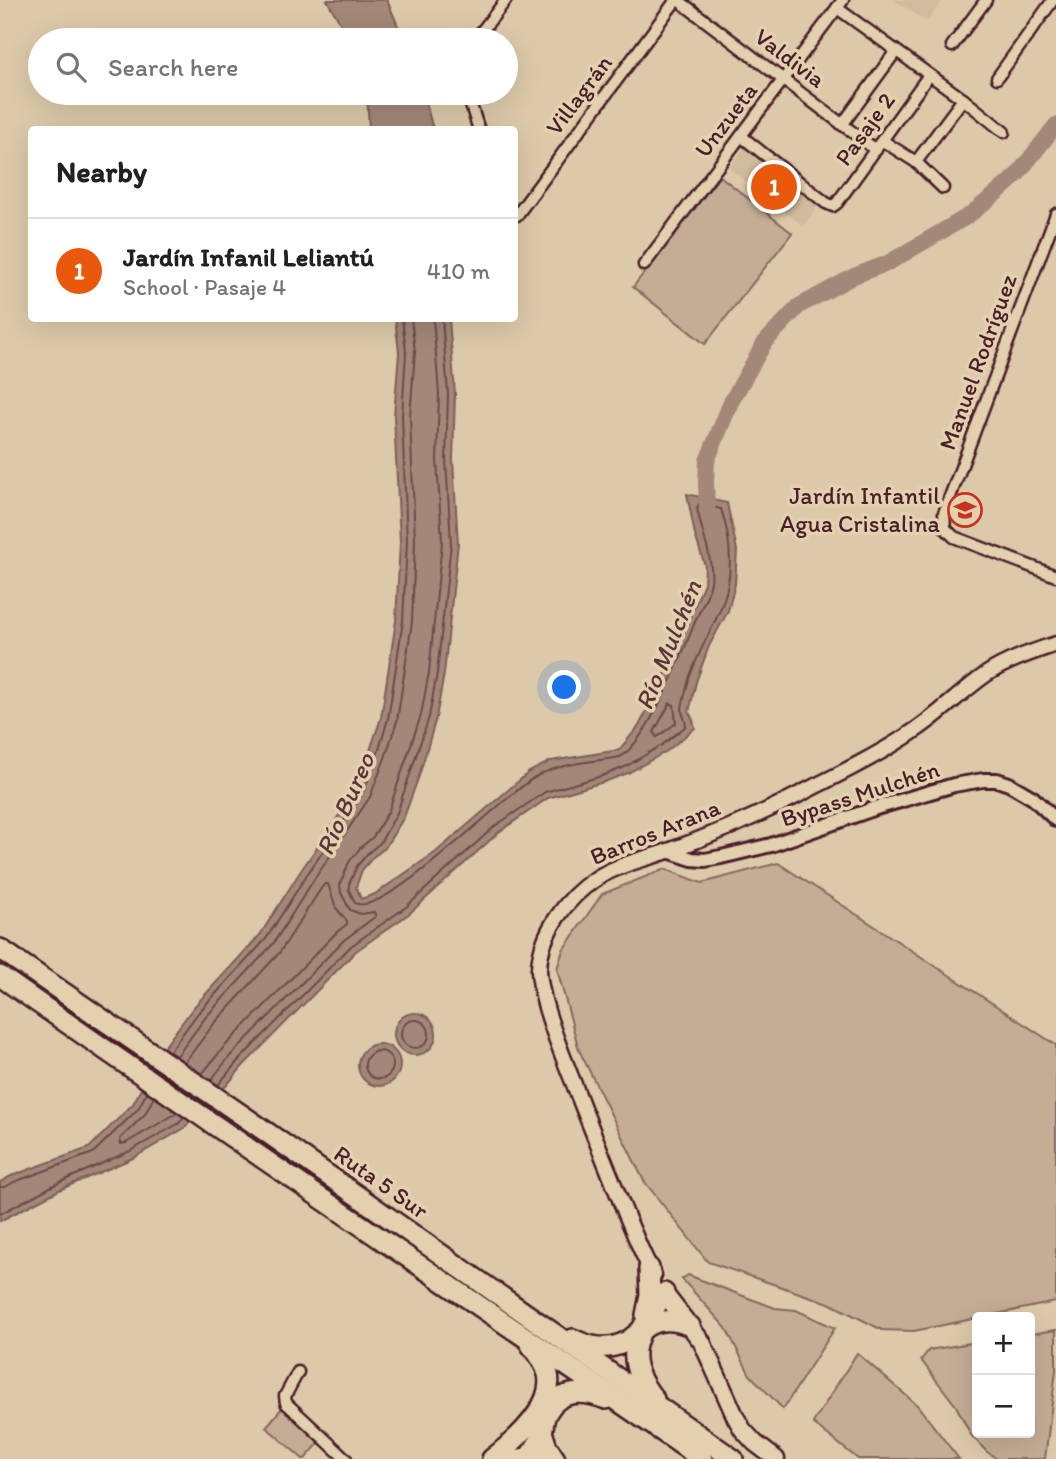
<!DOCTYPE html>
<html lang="en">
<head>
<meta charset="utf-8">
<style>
	:root { --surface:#fff; --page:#f6f6f6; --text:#202124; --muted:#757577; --line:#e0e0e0; --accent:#ea580c }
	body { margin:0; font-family:Itim,sans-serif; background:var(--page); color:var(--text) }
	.controls { position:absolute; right:21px; bottom:21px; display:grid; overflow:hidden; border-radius:7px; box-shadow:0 7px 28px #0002 }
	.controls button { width:63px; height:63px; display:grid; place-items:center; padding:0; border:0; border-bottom:2px solid var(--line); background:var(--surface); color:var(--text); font:35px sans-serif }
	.you { position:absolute; left:565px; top:688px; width:24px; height:24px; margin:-18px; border:5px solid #fff; border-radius:50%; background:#1a73e8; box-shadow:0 0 0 10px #1a73e833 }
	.badge { display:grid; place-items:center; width:46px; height:46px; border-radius:50%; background:var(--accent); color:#fff; font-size:23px; font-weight:700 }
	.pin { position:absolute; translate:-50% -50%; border:4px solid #fff; box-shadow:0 2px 7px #0006 }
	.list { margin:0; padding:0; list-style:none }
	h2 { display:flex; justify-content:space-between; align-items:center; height:91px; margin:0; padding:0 28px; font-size:30px }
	h2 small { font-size:23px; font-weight:400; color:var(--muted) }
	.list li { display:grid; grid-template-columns:46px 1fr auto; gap:21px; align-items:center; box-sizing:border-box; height:105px; padding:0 28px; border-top:2px solid var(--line) }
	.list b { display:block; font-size:26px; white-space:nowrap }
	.list p { margin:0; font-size:23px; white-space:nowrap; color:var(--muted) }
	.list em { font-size:23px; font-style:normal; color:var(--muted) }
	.icon { flex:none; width:38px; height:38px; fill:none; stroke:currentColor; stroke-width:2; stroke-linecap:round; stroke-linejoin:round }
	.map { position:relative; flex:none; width:1056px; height:1459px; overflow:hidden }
	.search { position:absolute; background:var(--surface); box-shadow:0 7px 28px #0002; left:28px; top:28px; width:490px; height:77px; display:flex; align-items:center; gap:18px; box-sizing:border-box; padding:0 24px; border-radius:38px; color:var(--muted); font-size:26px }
	.panel { position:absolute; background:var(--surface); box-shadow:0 7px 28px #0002; left:28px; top:126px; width:490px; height:196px; border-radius:7px }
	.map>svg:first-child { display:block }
	.built { fill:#d0bb9e }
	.green { fill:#c4ad94; stroke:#876660; stroke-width:2 }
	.water { fill:#a38879; stroke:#7f5e5a; stroke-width:2 }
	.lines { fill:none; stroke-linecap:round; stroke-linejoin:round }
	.shore { stroke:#6e494a; stroke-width:2 }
	.river { stroke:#a38879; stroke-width:16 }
	.minor-casing { stroke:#4a1f2b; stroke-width:15 }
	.tertiary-casing { stroke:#4a1f2b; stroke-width:18 }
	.secondary-casing { stroke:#4a1f2b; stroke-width:19 }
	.primary-casing { stroke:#4a1f2b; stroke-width:21 }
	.motorway-casing { stroke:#4a1f2b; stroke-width:24 }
	.minor { stroke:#e2d0ae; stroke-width:10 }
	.tertiary { stroke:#e2d0ae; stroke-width:12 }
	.secondary { stroke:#e2d0ae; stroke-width:14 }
	.primary { stroke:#e2d0ae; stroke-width:16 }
	.motorway { stroke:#e2d0ae; stroke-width:19 }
	.labels { text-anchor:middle; stroke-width:7; stroke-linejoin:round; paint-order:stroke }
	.street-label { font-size:24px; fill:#4a1f2b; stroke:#e2d0ae }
	.poi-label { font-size:24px; fill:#4a1f2b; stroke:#e2d0ae; text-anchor:end }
	.water-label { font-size:26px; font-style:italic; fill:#5c343b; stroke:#e2d0ae }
</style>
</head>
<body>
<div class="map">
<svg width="1056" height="1459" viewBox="0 0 1056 1459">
	<rect width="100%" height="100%" fill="#dcc9a9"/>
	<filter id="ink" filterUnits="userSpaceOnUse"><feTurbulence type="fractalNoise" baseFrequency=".0143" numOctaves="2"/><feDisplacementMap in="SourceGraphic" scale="14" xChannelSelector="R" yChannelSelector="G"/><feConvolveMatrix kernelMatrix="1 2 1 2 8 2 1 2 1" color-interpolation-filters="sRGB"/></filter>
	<g filter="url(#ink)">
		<!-- built -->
		<g class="built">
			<polygon points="894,0 943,0 927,22"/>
			<polygon points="749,149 819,205 803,226 729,168 743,150"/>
		</g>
		<!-- green -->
		<g class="green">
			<polygon points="720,176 792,233 705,344 633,287"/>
			<polygon points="778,863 1056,1045 1056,1302 914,1331 882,1330 829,1303 708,1262 644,1181 579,1050 557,969 563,950 602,894 665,869 702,883"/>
			<polygon points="688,1275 775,1308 796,1310 835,1328 783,1409 750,1375 726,1328 682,1279"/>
			<polygon points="1056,1330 1056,1370 1045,1459 997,1459 986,1451 971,1435 956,1406 921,1360 929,1350 977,1342 977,1433 1030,1433 1030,1334"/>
			<polygon points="857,1353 917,1405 959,1459 858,1459 813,1423"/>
			<polygon points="282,1408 320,1442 305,1459 303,1459 266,1427"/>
		</g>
		<!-- water -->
		<g class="water">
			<polygon points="327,0 387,0 404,40 350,40"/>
			<polygon points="367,93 423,93 433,129 369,129"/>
			<polygon points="395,319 449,319 455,394 453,460 458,543 444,674 436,718 419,776 404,817 385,848 373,857 362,870 356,887 361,899 375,894 436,852 529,772 551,761 619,750 639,726 671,663 704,583 705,566 695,535 687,494 727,503 737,550 735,584 728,611 709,646 696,682 689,712 693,720 695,728 667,751 628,773 604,782 548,798 499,832 410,913 356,951 243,1066 220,1093 183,1129 133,1158 59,1190 0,1221 0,1182 11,1176 89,1148 133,1104 162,1050 193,1008 260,935 300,872 357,789 381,718 396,621 400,542 394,416 399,352"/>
			<circle cx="415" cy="1034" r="21"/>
			<circle cx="379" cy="1065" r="21"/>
		</g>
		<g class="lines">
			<!-- shore -->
			<g class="shore">
				<polygon points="670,703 674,705 676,723 659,736 656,737 654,732"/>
				<circle cx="415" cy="1034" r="14"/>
				<circle cx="379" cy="1065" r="14"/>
				<polyline points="169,1052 198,1013 266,939 306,876 363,793 377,756 388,719 403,621 407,541 402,416 406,352 402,318"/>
				<polyline points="177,1056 205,1018 273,944 313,881 370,797 385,758 397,721 412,622 415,541 410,416 415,352 411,318"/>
				<polyline points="185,1062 213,1025 280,952 322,887 325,884 328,884 336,908 347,921 347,924 337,932 224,1047 202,1074"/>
				<polyline points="211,1080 231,1055 344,940 376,916 374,912 361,914 350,910 341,893 340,885 349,862 361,847 373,837 389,810 421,715 429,672 442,542 437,460 439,394 433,318"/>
				<path d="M218,1085L238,1061L351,946L406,907L495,826L545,792L602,776L625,767L662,745L686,726C686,720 683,717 682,711C682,702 687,688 689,679C697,655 710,633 720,610C734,579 732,541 721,509L699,504L697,508C701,531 714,560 711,582C709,594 702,606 697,617C684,649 649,741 620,757C592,762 561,763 537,776C506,792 385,919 355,903L349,890V884L357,866L368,853L380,843L397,813L429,717L437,673L451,543L446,460L448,394L442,318"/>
				<polyline points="154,1097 145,1114 120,1139 121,1144 126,1143 177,1113"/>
				<polyline points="0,1187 5,1187 14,1182 93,1153 138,1109 147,1092"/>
				<polyline points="0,1214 56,1184 130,1151 178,1124 184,1118"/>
			</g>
			<!-- river -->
			<polyline class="river" points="709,517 707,507 706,482 707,461 731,402 765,342 799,306 854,276 888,263 968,216 998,192 1017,175 1056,125"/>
			<!-- minor casing -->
			<g class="minor-casing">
				<g id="minor">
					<polyline points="678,0 876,150"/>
					<polyline points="837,8 963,99 1004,132"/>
					<polyline points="475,40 506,0"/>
					<polyline points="952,46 986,0"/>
					<polyline points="997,78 1053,0"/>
					<polyline points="467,93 479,130"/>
					<polyline points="842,125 896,51"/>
					<polyline points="741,136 826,203 833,206 837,203 929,75"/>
					<polyline points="883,141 916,162 943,188"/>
					<polyline points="916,162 963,99"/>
					<polyline points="1056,214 944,513 945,528 954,537 1056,576"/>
					<polyline points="514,216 517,215 676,0"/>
					<polyline points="644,265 843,0"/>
					<polyline points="298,1372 285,1396 286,1403 346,1459"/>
				</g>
			</g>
			<!-- tertiary casing -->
			<g class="tertiary-casing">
				<polyline id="tertiary" points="668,851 692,859 705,860 721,857 771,845 876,808 954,785 983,780 997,780 1009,784 1033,798 1056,820"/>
			</g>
			<!-- secondary casing -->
			<g class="secondary-casing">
				<path id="secondary" d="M654,1275C643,1257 636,1237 627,1217C612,1180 597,1142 582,1105C569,1070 553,1036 544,1000C542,990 539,980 539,969C540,933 567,897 597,878C619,864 646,859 671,850C715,834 760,815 802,793C841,773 881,754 917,729C942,712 963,690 988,673C1008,660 1033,652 1056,644"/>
			</g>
			<!-- primary casing -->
			<g class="primary-casing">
				<g id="primary">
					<polyline points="664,1293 702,1342 736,1418 743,1430 755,1443 776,1459"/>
					<polyline points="509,1459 524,1457 537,1459"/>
				</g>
			</g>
			<!-- motorway casing -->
			<g class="motorway-casing">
				<g id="motorway">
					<polyline points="0,949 252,1122 733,1459"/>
					<path d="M0,976C232,1140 469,1297 702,1459"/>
					<polyline points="646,1315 650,1295 649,1268"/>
					<path d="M573,1339C588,1346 604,1351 621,1344C630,1341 636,1334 643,1329C657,1318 675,1319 690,1326"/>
					<path d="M654,1399C618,1355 639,1333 664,1293"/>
					<polyline points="542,1432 547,1447 555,1459"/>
					<path d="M529,1457C533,1451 538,1445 541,1438C543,1431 543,1424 545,1417C556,1389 583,1390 606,1399"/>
					<path d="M492,1459C515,1441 555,1406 548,1374C545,1363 538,1353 531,1345"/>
				</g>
			</g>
			<!-- minor -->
			<use href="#minor" class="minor"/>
			<!-- tertiary -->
			<use href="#tertiary" class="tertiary"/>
			<!-- secondary -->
			<use href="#secondary" class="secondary"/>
			<!-- primary -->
			<use href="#primary" class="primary"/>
			<!-- motorway -->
			<use href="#motorway" class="motorway"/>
		</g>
	</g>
	<!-- icons -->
	<defs>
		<g id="school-ring" transform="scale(1.75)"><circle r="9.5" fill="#e2d0ae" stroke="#c8321e" stroke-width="1.5"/><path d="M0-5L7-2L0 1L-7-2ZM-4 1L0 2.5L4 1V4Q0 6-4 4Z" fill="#c8321e"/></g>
	</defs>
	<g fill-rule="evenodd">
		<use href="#school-ring" x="965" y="510"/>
	</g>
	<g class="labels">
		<!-- street labels -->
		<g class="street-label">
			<text transform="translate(790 58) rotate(37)" y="8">Valdivia</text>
			<text transform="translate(579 95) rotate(-53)" y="8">Villagrán</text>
			<text transform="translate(726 120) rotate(-53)" y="8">Unzueta</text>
			<text transform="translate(865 129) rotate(-54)" y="8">Pasaje 2</text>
			<text transform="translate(978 362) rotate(-70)" y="8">Manuel Rodríguez</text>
			<text transform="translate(860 794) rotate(-18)" y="8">Bypass Mulchén</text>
			<text transform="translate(655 832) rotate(-22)" y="8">Barros Arana</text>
			<text transform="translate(381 1182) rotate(35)" y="8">Ruta 5 Sur</text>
		</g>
		<!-- poi labels -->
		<g class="poi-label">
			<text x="940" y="504">Jardín Infantil<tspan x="940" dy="28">Agua Cristalina</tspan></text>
		</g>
		<!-- water labels -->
		<g class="water-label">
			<text transform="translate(668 645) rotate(-68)" y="9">Río Mulchén</text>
			<text transform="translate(345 804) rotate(-66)" y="9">Río Bureo</text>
		</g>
	</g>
</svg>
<div class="controls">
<button>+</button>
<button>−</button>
</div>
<div class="you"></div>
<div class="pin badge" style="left:774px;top:187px">1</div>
<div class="search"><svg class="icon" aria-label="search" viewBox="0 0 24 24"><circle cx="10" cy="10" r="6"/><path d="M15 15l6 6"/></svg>Search here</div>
<section class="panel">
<h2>Nearby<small></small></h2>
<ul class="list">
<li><span class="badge">1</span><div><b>Jardín Infanil Leliantú</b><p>School · Pasaje 4</p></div><em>410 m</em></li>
</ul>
</section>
</div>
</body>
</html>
